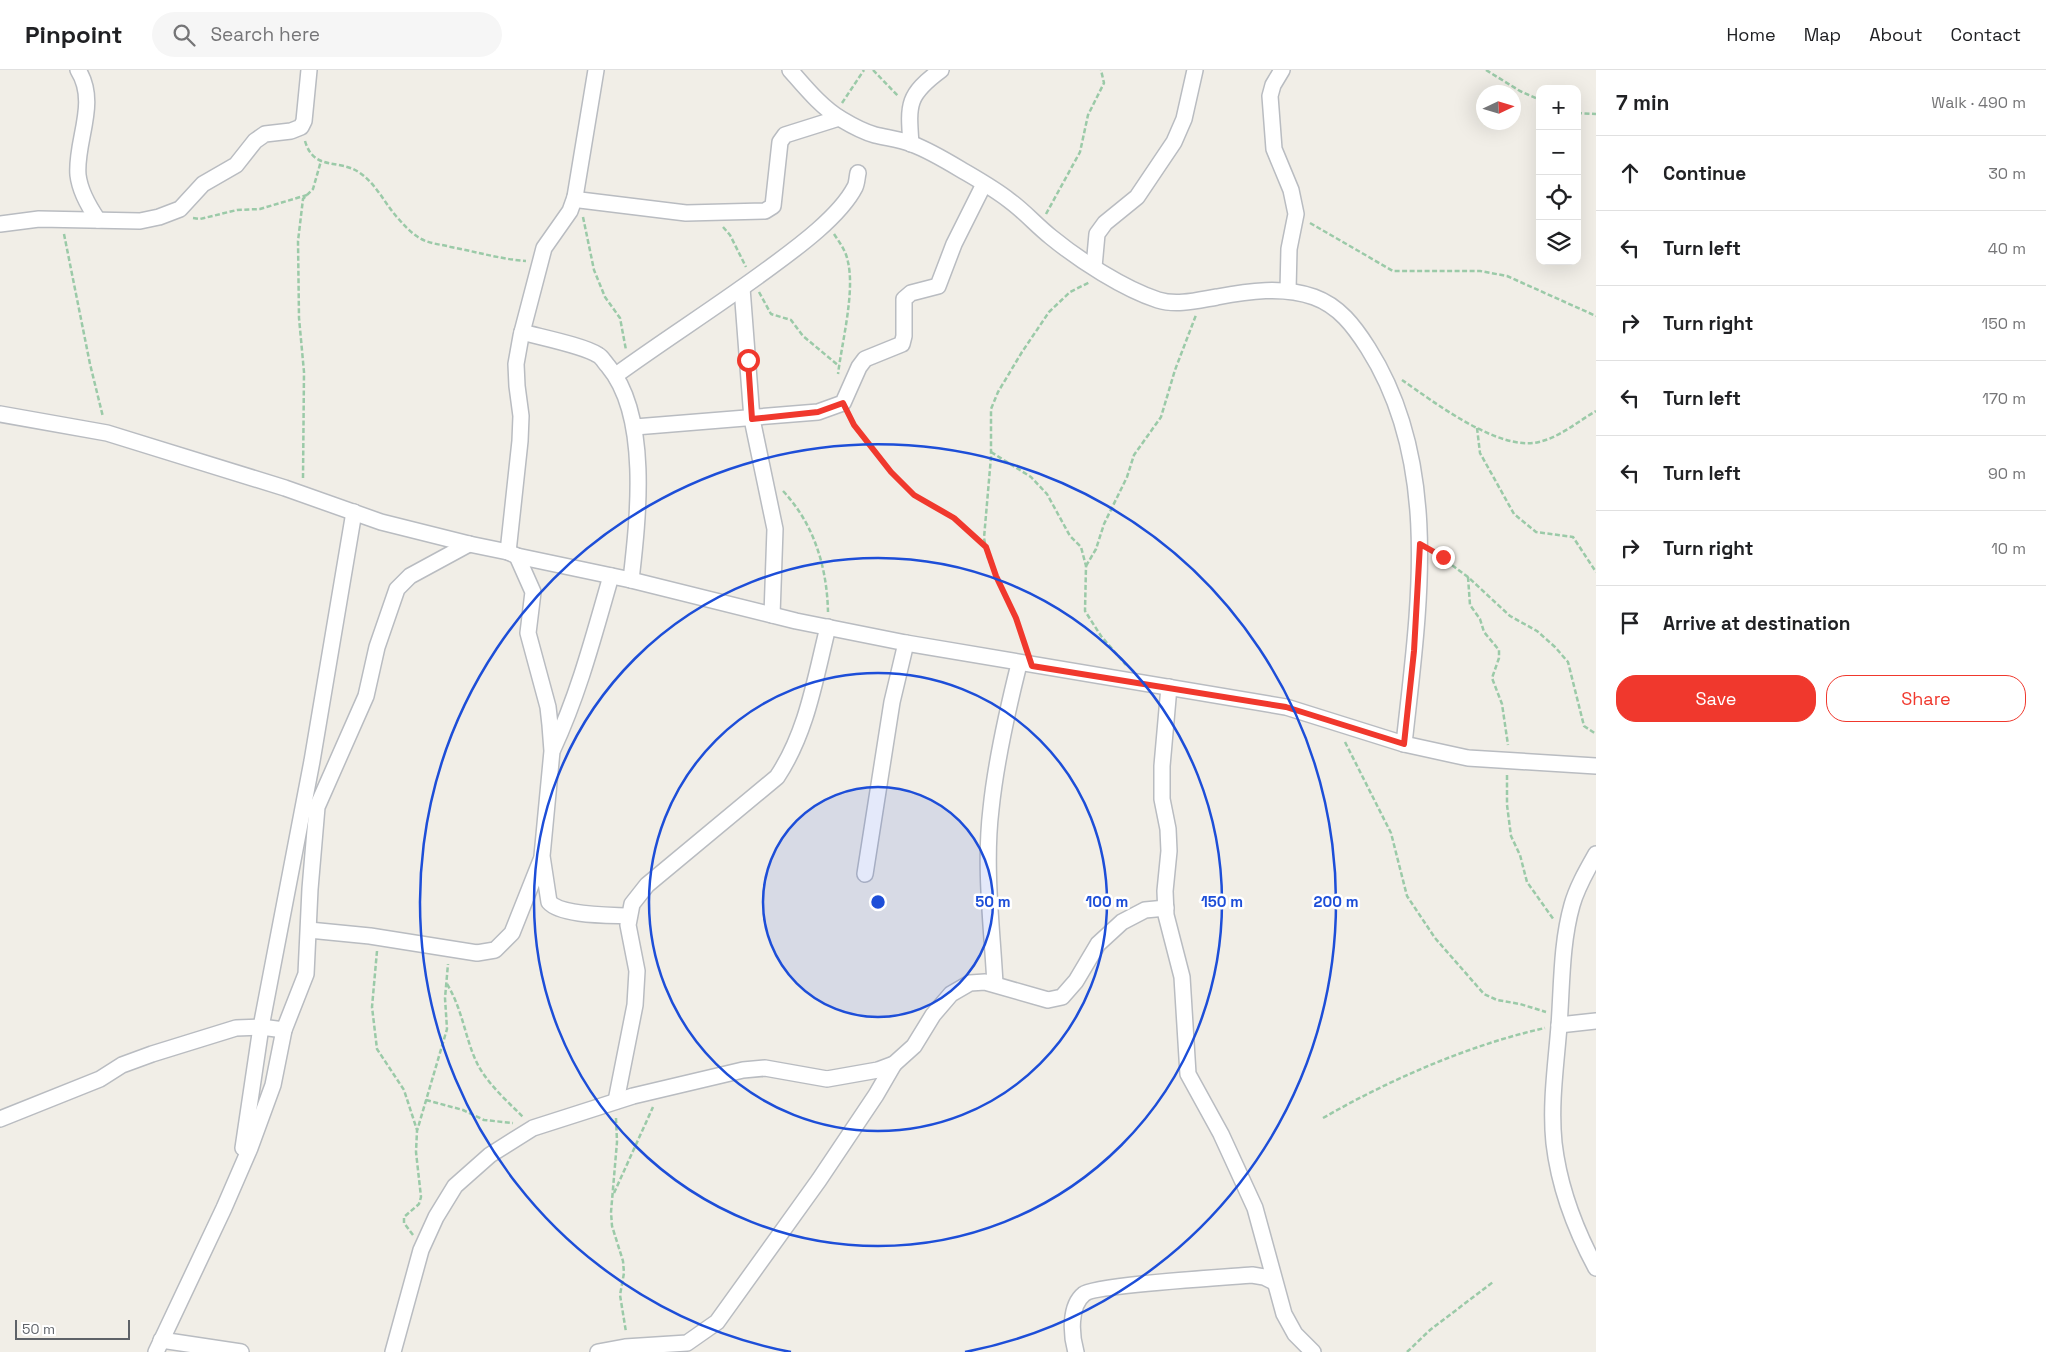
<!DOCTYPE html>
<html lang="en">
<head>
<meta charset="utf-8">
<style>
	:root { --surface:#fff; --page:#f6f6f6; --text:#202124; --muted:#757577; --line:#e0e0e0; --accent:#f0382d }
	body { margin:0; font-family:"Space Grotesk",sans-serif; background:var(--page); color:var(--text) }
	.controls { position:absolute; right:15px; top:15px; display:grid; overflow:hidden; border-radius:10px; box-shadow:0 5px 20px #0002 }
	.controls button { width:45px; height:45px; display:grid; place-items:center; padding:0; border:0; border-bottom:1px solid var(--line); background:var(--surface); color:var(--text); font:25px sans-serif }
	.compass { position:absolute; left:1476px; top:15px; width:45px; height:45px; border-radius:50%; background:var(--surface); box-shadow:0 5px 20px #0002; rotate:86deg }
	.scale { position:absolute; left:15px; bottom:12px; width:115px; box-sizing:border-box; padding-left:5px; border:2px solid #5e6268; border-top:0; font-size:14px; line-height:18px; white-space:nowrap; color:#5e6268; -webkit-text-stroke:4px #fff; paint-order:stroke }
	.stop { position:absolute; width:15px; height:15px; margin:-11px; border:4px solid #f0382d; border-radius:50%; background:#fff }
	.stop.end { background:#f0382d; border-color:#fff; box-shadow:0 1px 5px #0008 }
	.list { margin:0; padding:0; list-style:none }
	h2 { display:flex; justify-content:space-between; align-items:center; height:65px; margin:0; padding:0 20px; font-size:21px }
	h2 small { font-size:16px; font-weight:400; color:var(--muted) }
	.list li { display:grid; grid-template-columns:32px 1fr auto; gap:15px; align-items:center; box-sizing:border-box; height:75px; padding:0 20px; border-top:1px solid var(--line) }
	.list b { display:block; font-size:19px; white-space:nowrap }
	.list em { font-size:16px; font-style:normal; color:var(--muted) }
	.actions { display:flex; gap:10px; padding:15px 20px }
	.actions a { flex:1; padding:11px 0; border:1px solid var(--accent); border-radius:20px; text-align:center; font-size:18px; color:var(--accent) }
	.actions .main { background:var(--accent); color:#fff }
	.icon { flex:none; width:28px; height:28px; fill:none; stroke:currentColor; stroke-width:2; stroke-linecap:round; stroke-linejoin:round }
	.map { position:relative; flex:none; width:1596px; height:1282px; overflow:hidden }
	header { display:flex; align-items:center; gap:30px; box-sizing:border-box; height:70px; padding:0 25px; background:var(--surface); border-bottom:1px solid var(--line) }
	header strong { font-size:24px }
	nav { display:flex; gap:28px; margin-inline-start:auto; font-size:18px }
	.search { width:350px; height:45px; background:var(--page); display:flex; align-items:center; gap:12px; box-sizing:border-box; padding:0 18px; border-radius:28px; color:var(--muted); font-size:19px }
	main { display:flex }
	aside { flex:1; background:var(--surface) }
	.map>svg:first-child { display:block }
	.lines { fill:none; stroke-linecap:round; stroke-linejoin:round }
	.minor-casing { stroke:#b9bcc1; stroke-width:18 }
	.path { stroke:#9bcaa8; stroke-width:2.5; stroke-dasharray:5 2.5; stroke-linecap:butt }
	.minor { stroke:#fff; stroke-width:15 }
	.route { stroke:#f0382d; stroke-width:6 }
	.ring { fill:none; stroke:#1d4ed8; stroke-width:2.5 }
	.centre { fill:#1d4ed8; stroke:#fff; stroke-width:2.5 }
	.ring-label { font-size:15px; text-anchor:middle; font-weight:bold; fill:#1d4ed8; stroke:#fff; stroke-width:5; stroke-linejoin:round; paint-order:stroke }
</style>
</head>
<body>
<header>
<strong>Pinpoint</strong>
<div class="search"><svg class="icon" aria-label="search" viewBox="0 0 24 24"><circle cx="10" cy="10" r="6"/><path d="M15 15l6 6"/></svg>Search here</div>
<nav><a>Home</a><a>Map</a><a>About</a><a>Contact</a></nav>
</header>
<main>
<div class="map">
<svg width="1596" height="1282" viewBox="0 0 1596 1282">
	<rect width="100%" height="100%" fill="#f1eee7"/>
	<g class="lines">
		<!-- minor casing -->
		<g class="minor-casing">
			<g id="minor">
				<path d="M78,0C99,33 75,71 78,105C80,122 89,137 98,150"/>
				<path d="M790,0C805,17 821,37 841,49C851,55 864,62 875,65C887,68 900,69 912,74C928,80 945,90 960,99C977,109 995,119 1010,131C1025,142 1037,156 1051,167C1079,190 1124,219 1158,230C1177,236 1199,230 1217,227C1248,221 1283,216 1314,227C1339,236 1354,256 1368,278C1443,396 1418,543 1404,674"/>
				<polyline points="1282,0 1273,15 1270,26 1274,79 1291,120 1296,144 1289,179 1288,220"/>
				<path d="M911,74C908,34 907,25 941,0"/>
				<polyline points="575,127 580,130 686,143 765,141 773,136 780,72 785,65 839,48"/>
				<polyline points="0,154 39,149 140,151 159,147 180,139 203,114 236,95 255,71 265,64 291,61 301,57 304,51 309,0"/>
				<polyline points="1094,197 1097,164 1105,153 1137,127 1174,72 1184,49 1195,0"/>
				<polyline points="742,218 752,349 775,459 772,545"/>
				<path d="M522,262C540,267 585,276 598,285C602,287 605,293 608,296C650,346 638,449 631,510"/>
				<path d="M616,305C667,268 721,234 772,196C798,177 840,146 855,117C857,113 857,107 858,103"/>
				<polyline points="0,344 107,363 285,418 381,452 469,474 508,482 517,486 631,510 796,551 906,573 1286,637 1404,674 1468,688 1596,696"/>
				<polyline points="635,357 818,342 843,333 859,297 865,289 902,274 904,266 904,229 911,223 938,216 954,174 984,114"/>
				<polyline points="508,482 520,371 521,346 517,316 516,294 521,266 544,178 570,141 575,127 596,0"/>
				<path d="M517,486L533,522L528,563L548,637L550,655L552,681L542,786L549,832C561,846 610,845 629,846"/>
				<polyline points="1169,617 1162,696 1162,729 1168,759 1169,781 1165,821 1166,845 1182,907 1188,1004 1221,1064 1255,1138 1284,1244 1295,1264 1313,1282"/>
				<path d="M553,679C579,623 594,565 611,506"/>
				<path d="M1596,784C1587,800 1577,817 1572,835C1561,874 1562,916 1559,956C1556,995 1550,1034 1554,1073C1559,1116 1575,1159 1596,1198"/>
				<polyline points="865,804 892,632 906,573"/>
				<polyline points="309,860 370,866 477,883 495,880 512,863 541,790"/>
				<path d="M995,914C992,857 984,797 991,739C996,690 1007,642 1019,594"/>
				<polyline points="1559,955 1596,951"/>
				<path d="M616,1031L635,935L637,901L628,855L632,834L647,815L777,707C807,662 815,609 828,557"/>
				<polyline points="0,1049 100,1009 122,995 152,984 236,958 261,957 284,960"/>
				<polyline points="243,1078 261,957 312,691 354,442"/>
				<polyline points="161,1270 241,1282"/>
				<polyline points="156,1282 224,1138 250,1078 273,1015 284,960 306,904 310,819 317,737 366,626 377,577 397,519 410,506 469,474"/>
				<polyline points="393,1282 421,1180 436,1147 455,1116 490,1085 533,1058 633,1026 743,1000 765,998 827,1009 878,1000 894,994 914,976 933,945 951,924 970,913 985,912 1048,930 1062,927 1076,911 1098,874 1122,852 1145,840 1166,838"/>
				<polyline points="598,1282 625,1277 687,1273 717,1252 819,1110 876,1025 894,994"/>
				<path d="M1076,1282C1071,1265 1069,1236 1084,1224C1094,1215 1229,1207 1252,1205L1264,1207L1274,1212"/>
			</g>
		</g>
		<!-- path -->
		<g class="path">
			<polyline points="873,0 899,27"/>
			<polyline points="1486,0 1520,21 1540,30"/>
			<polyline points="842,33 864,0"/>
			<polyline points="1577,43 1596,44"/>
			<path d="M305,71C314,102 339,88 360,103C376,114 384,132 396,146C403,154 410,162 418,167C428,174 440,174 451,177C477,182 500,189 526,191"/>
			<polyline points="1046,144 1080,82 1088,45 1104,13 1101,0"/>
			<polyline points="583,147 594,200 605,227 620,248 626,280"/>
			<polyline points="193,148 200,149 237,140 260,139 307,125"/>
			<polyline points="1310,153 1393,201 1480,201 1507,206 1596,246"/>
			<polyline points="723,157 730,165 746,197"/>
			<polyline points="64,164 90,294 103,347"/>
			<path d="M834,164C840,173 846,181 848,192C855,222 842,272 838,304"/>
			<polyline points="759,222 771,244 791,250 803,266 839,296"/>
			<path d="M1402,310C1434,332 1499,382 1539,372C1560,367 1577,352 1596,341"/>
			<polyline points="849,345 854,355 891,402 914,425 954,448 985,477"/>
			<polyline points="1477,358 1480,383 1514,444 1536,462 1573,467 1596,502"/>
			<polyline points="991,382 1031,407 1047,424 1070,466 1081,477 1086,496 1085,541 1101,566 1126,595"/>
			<polyline points="303,408 304,302 299,248 298,171 303,129 313,119 321,91"/>
			<path d="M783,421C814,454 827,497 828,542"/>
			<polyline points="1434,482 1468,507 1510,546 1537,561 1555,577 1568,592 1584,656 1596,664"/>
			<polyline points="1086,496 1096,479 1104,454 1127,407 1134,385 1161,347 1175,300 1196,245"/>
			<polyline points="1468,507 1470,535 1480,549 1484,562 1499,580 1499,588 1492,608 1502,634 1508,675"/>
			<polyline points="1025,578 1016,548 988,488 984,468 991,387 991,339 998,322 1022,282 1049,242 1070,222 1090,212"/>
			<polyline points="1345,672 1391,763 1407,826 1435,868 1484,924 1497,930 1520,934 1546,942"/>
			<polyline points="1507,705 1507,735 1511,766 1520,785 1527,812 1554,850"/>
			<polyline points="377,881 372,937 377,979 404,1020 417,1060"/>
			<path d="M447,914C464,942 465,971 479,997C490,1016 508,1032 523,1047"/>
			<polyline points="426,1030 463,1040 484,1050 513,1053"/>
			<polyline points="616,1048 617,1072 611,1142 612,1156 623,1191 624,1203 620,1225 626,1262"/>
			<path d="M1323,1048C1391,1009 1469,975 1545,958"/>
			<polyline points="614,1123 653,1037"/>
			<polyline points="413,1165 404,1153 404,1147 419,1134 421,1127 416,1082 417,1061 447,959 445,928 448,894"/>
			<polyline points="1407,1282 1430,1260 1493,1212"/>
		</g>
		<!-- minor -->
		<use href="#minor" class="minor"/>
	</g>
	<g class="lines">
		<!-- route -->
		<polyline class="route" points="748,290 752,349 818,342 843,333 854,355 891,402 914,425 954,448 986,477 996,506 1016,548 1032,596 1286,637 1404,674 1414,581 1420,474 1443,487"/>
	</g>
	<!-- distance rings -->
	<circle cx="878" cy="832" r="115" fill="#1d4ed8" fill-opacity=".12"/>
	<g class="ring">
		<circle cx="878" cy="832" r="115"/>
		<circle cx="878" cy="832" r="229"/>
		<circle cx="878" cy="832" r="344"/>
		<path d="M791 1282A458 458 0 1 1 965 1282"/>
	</g>
	<circle cx="878" cy="832" r="8" class="centre"/>
	<g class="ring-label">
		<text x="993" y="837">50 m</text>
		<text x="1107" y="837">100 m</text>
		<text x="1222" y="837">150 m</text>
		<text x="1336" y="837">200 m</text>
	</g>
</svg>
<div class="controls">
<button>+</button>
<button>−</button>
<button><svg class="icon" aria-label="locate" viewBox="0 0 24 24"><circle cx="12" cy="12" r="6"/><path d="M12 2v4M12 18v4M2 12h4M18 12h4"/></svg></button>
<button><svg class="icon" aria-label="layers" viewBox="0 0 24 24"><path d="M12 4l9 5-9 5-9-5zM3 14l9 5 9-5"/></svg></button>
</div>
<svg class="compass" viewBox="-18 -18 36 36"><path d="M0-13l5 13h-10z" fill="#e53935"/><path d="M0 13l5-13h-10z" fill="#757577"/></svg>
<div class="scale">50 m</div>
<div class="stop" style="left:748px;top:290px"></div>
<div class="stop end" style="left:1443px;top:487px"></div>
</div>
<aside>
<h2>7 min<small>Walk · 490 m</small></h2>
<ul class="list">
<li><svg class="icon" aria-label="ahead" viewBox="0 0 24 24"><path d="M12 20V5M6 11l6-6 6 6"/></svg><div><b>Continue</b></div><em>30 m</em></li>
<li><svg class="icon" aria-label="left" viewBox="0 0 24 24"><path d="M17 20v-9H6M10 6l-5 5 5 5"/></svg><div><b>Turn left</b></div><em>40 m</em></li>
<li><svg class="icon" aria-label="right" viewBox="0 0 24 24"><path d="M7 20v-9h11M14 6l5 5-5 5"/></svg><div><b>Turn right</b></div><em>150 m</em></li>
<li><svg class="icon" aria-label="left" viewBox="0 0 24 24"><path d="M17 20v-9H6M10 6l-5 5 5 5"/></svg><div><b>Turn left</b></div><em>170 m</em></li>
<li><svg class="icon" aria-label="left" viewBox="0 0 24 24"><path d="M17 20v-9H6M10 6l-5 5 5 5"/></svg><div><b>Turn left</b></div><em>90 m</em></li>
<li><svg class="icon" aria-label="right" viewBox="0 0 24 24"><path d="M7 20v-9h11M14 6l5 5-5 5"/></svg><div><b>Turn right</b></div><em>10 m</em></li>
<li><svg class="icon" aria-label="arrive" viewBox="0 0 24 24"><path d="M6 21V4h12l-3 4 3 4H6"/></svg><div><b>Arrive at destination</b></div></li>
</ul>
<div class="actions"><a class="main">Save</a><a>Share</a></div>
</aside>
</main>
</body>
</html>
